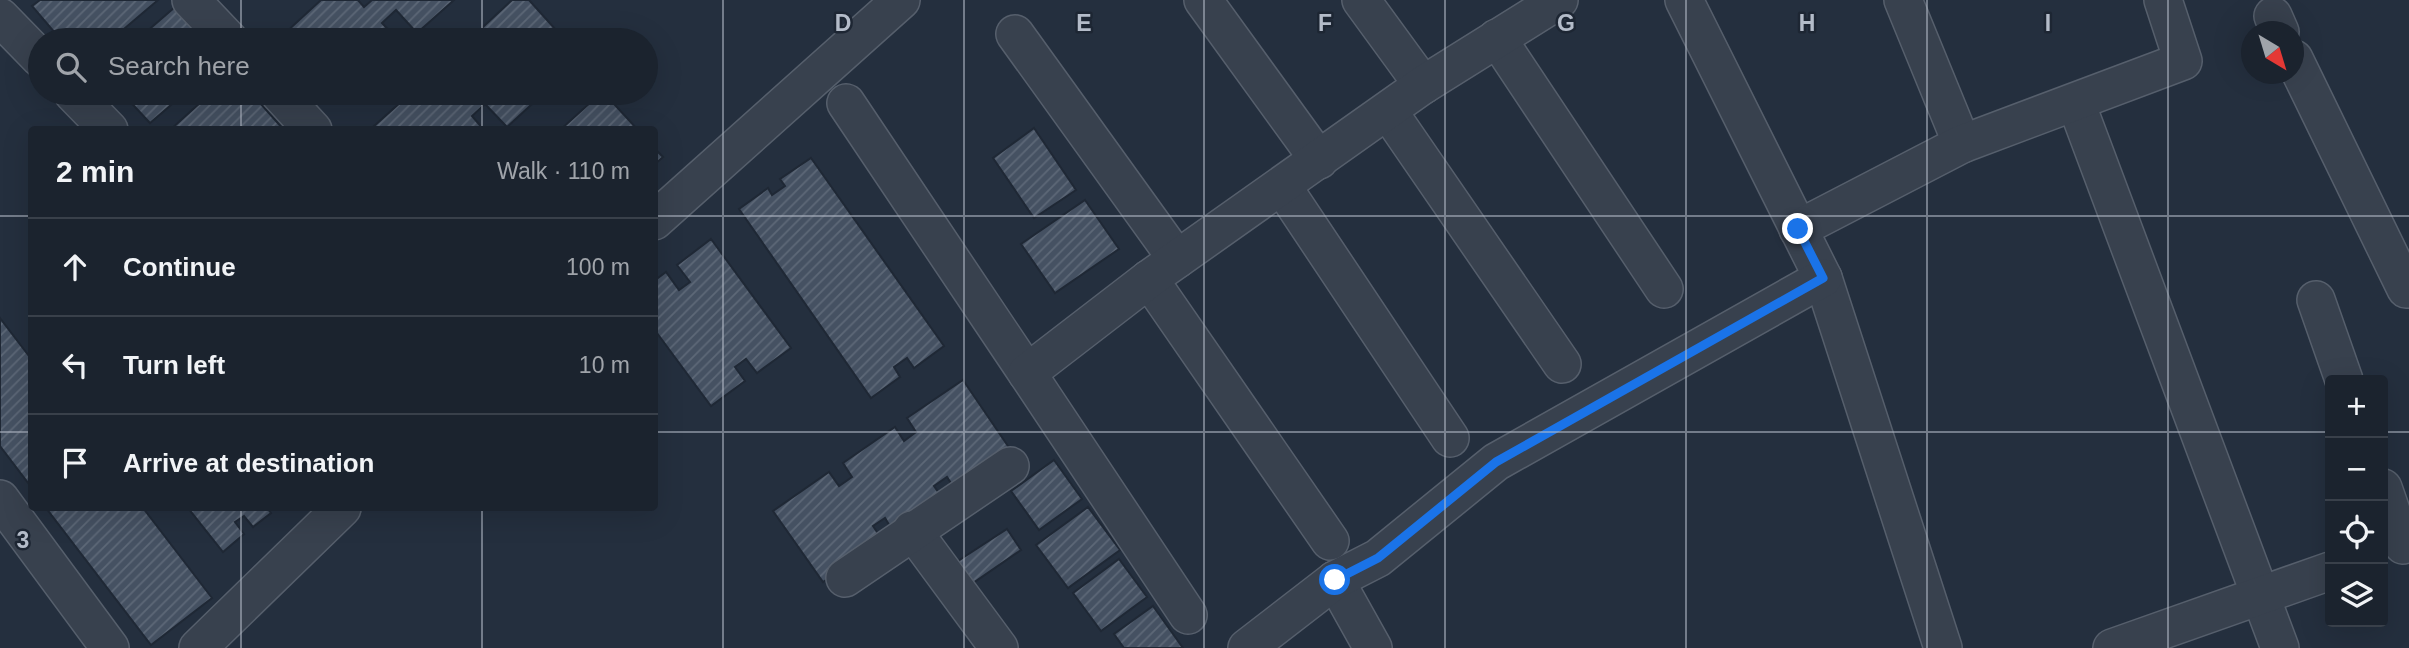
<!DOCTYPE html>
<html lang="en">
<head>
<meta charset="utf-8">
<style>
	:root { --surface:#1b232e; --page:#242b36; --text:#f1f3f6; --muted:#a0a4aa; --line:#39404a }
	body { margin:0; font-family:Helvetica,sans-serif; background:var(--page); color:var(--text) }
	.controls { position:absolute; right:21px; bottom:21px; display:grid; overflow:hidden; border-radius:7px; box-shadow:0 7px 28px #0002 }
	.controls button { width:63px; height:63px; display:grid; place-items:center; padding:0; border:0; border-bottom:2px solid var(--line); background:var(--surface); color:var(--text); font:35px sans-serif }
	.compass { position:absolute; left:2241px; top:21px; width:63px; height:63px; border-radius:50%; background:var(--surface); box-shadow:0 7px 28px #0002; rotate:142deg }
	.stop { position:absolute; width:21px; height:21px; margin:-16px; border:5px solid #1a73e8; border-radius:50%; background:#fff }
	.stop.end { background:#1a73e8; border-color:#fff; box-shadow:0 2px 7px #0008 }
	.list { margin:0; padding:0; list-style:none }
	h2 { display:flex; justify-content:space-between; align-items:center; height:91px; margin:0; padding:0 28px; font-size:30px }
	h2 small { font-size:23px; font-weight:400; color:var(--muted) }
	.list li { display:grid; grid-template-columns:46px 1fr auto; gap:21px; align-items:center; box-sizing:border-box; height:98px; padding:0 28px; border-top:2px solid var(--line) }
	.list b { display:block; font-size:26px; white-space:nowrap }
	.list em { font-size:23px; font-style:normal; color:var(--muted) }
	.icon { flex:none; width:38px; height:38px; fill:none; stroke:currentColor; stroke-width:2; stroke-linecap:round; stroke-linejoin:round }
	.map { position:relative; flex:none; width:2409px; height:648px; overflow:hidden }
	.search { position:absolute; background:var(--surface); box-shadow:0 7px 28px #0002; left:28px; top:28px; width:630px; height:77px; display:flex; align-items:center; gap:18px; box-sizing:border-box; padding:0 24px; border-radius:38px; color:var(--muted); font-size:26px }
	.panel { position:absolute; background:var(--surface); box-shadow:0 7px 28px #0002; left:28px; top:126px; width:630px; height:385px; border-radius:7px }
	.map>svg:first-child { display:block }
	.building { fill:url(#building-hatch); stroke:#1f2835; stroke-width:2 }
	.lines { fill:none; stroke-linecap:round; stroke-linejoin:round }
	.minor-casing { stroke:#565f6c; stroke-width:40 }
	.minor { stroke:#38414e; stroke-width:37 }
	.route { stroke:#1a73e8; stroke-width:9 }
	.grid { fill:none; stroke:#b4bcc9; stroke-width:2; stroke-opacity:0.55 }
	.grid-label { font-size:23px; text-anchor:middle; font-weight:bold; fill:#b4bcc9; stroke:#1d2633; stroke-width:5; stroke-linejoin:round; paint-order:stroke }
</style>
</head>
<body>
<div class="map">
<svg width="2409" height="648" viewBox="0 0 2409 648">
	<defs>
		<pattern id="building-hatch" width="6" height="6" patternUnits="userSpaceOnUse" patternTransform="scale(1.75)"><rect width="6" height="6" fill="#455162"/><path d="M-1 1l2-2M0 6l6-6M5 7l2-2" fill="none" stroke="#5d6877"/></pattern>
	</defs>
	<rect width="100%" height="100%" fill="#242f3e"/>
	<!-- building -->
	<g class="building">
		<polygon points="40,0 158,0 111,40 61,40 32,6"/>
		<polygon points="321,0 358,0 364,7 372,0 454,0 417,33 396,10 382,23 398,40 289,40 284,34"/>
		<polygon points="512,0 529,0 565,40 469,40"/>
		<polygon points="175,7 204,40 137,40"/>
		<polygon points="122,93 185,93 150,123"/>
		<polygon points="211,93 251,93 284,130 170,130"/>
		<polygon points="337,93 352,93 344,100"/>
		<polygon points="411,93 447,93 454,101 462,93 544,93 507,127 485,104 472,116 484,130 375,130 373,127"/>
		<polygon points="601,93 604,93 638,130 560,130"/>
		<polygon points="1034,128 1076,190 1034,218 993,158"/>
		<polygon points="654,148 663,157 654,165"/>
		<polygon points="811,158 944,346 914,368 907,358 894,367 900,377 871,398 739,209 768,188 772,195 785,186 780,179"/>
		<polygon points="1085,200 1119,249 1055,293 1021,244"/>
		<polygon points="711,239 791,348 757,373 746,359 735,367 745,381 711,406 654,329 654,281 666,272 679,290 690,282 677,265"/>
		<polygon points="0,318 32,360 32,488 0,446"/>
		<polygon points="963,380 1012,452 956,491 947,477 934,486 943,499 894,533 885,518 873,526 883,541 823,582 773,511 829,472 839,486 852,477 843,463 895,427 904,441 916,432 907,418"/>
		<polygon points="1054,460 1082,499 1039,530 1011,491"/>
		<polygon points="1088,507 1120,550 1068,588 1036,545"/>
		<polygon points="46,508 143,508 212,598 151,645"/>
		<polygon points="188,508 267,508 271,513 253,527 244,516 235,522 244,534 223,552"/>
		<polygon points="1007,529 1021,550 973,583 958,561"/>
		<polygon points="1119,559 1147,597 1101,631 1073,593"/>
		<polygon points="1153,606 1183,648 1124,648 1114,634"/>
	</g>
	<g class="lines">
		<!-- minor casing -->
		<g class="minor-casing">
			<g id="minor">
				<polyline points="191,0 229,40"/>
				<polyline points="1203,0 1319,160"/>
				<polyline points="1361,0 1423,85"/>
				<polyline points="1684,0 1823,278 1943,648"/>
				<polyline points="1903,0 1962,144"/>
				<polyline points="2273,16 2280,32"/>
				<polyline points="0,17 40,58"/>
				<polyline points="1015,34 1177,259"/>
				<polyline points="1497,38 1664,289"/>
				<polyline points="2294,59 2406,289 2409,289"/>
				<polyline points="73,93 109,130"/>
				<polyline points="279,93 313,130"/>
				<polyline points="846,103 1027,373"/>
				<polyline points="2076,103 2280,648"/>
				<polyline points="1388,111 1562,364"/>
				<polyline points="1282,186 1450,438"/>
				<polyline points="654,221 901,0"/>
				<polyline points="1798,229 1962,144 2183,61 2163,0"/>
				<polyline points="1149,279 1330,541"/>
				<polyline points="2316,300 2344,380"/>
				<polyline points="2383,488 2403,545"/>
				<polyline points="0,499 110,648"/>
				<polyline points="912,530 999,648"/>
				<polyline points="845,578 1010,466"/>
				<polyline points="1335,580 1373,648"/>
				<polyline points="1188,615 1027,373 1149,279 1423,85 1559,0"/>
				<polyline points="198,648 342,508"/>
				<polyline points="1247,648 1335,580 1378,558 1496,462 1823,278"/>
				<polyline points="2112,648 2330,571"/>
			</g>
		</g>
		<!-- minor -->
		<use href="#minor" class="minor"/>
	</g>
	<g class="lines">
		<!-- route -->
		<polyline class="route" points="1335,580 1378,558 1496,462 1823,278 1798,229"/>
	</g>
	<!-- grid -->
	<path class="grid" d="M241,0V40M482,0V40M723,0V648M964,0V648M1204,0V648M1445,0V648M1686,0V648M1927,0V648M2168,0V648M241,93V130M482,93V130M0,216H32M654,216H2409M0,432H32M654,432H2330M2383,432H2409M241,508V648M482,508V648"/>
	<g class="grid-label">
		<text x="843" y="31">D</text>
		<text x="1084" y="31">E</text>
		<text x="1325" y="31">F</text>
		<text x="1566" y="31">G</text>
		<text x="1807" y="31">H</text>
		<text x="2048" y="31">I</text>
		<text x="23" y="548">3</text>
	</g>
</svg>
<div class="controls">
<button>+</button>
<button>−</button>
<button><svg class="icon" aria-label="locate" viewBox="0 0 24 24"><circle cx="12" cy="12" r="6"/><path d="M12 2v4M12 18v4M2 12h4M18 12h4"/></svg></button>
<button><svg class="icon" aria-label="layers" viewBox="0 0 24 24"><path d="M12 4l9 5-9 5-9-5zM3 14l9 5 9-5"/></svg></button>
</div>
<svg class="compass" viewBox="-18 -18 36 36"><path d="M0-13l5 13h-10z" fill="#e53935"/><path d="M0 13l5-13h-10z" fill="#a0a4aa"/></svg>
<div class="stop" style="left:1335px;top:580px"></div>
<div class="stop end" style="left:1798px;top:229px"></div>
<div class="search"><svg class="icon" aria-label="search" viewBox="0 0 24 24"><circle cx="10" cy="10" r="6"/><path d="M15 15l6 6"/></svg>Search here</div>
<section class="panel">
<h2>2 min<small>Walk · 110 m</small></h2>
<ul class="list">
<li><svg class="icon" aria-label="ahead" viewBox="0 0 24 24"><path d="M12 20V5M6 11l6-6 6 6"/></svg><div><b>Continue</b></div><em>100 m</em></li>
<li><svg class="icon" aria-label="left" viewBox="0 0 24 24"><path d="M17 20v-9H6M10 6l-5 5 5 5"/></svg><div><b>Turn left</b></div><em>10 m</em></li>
<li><svg class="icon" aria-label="arrive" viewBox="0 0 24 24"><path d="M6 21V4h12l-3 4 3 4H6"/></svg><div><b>Arrive at destination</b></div></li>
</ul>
</section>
</div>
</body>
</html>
